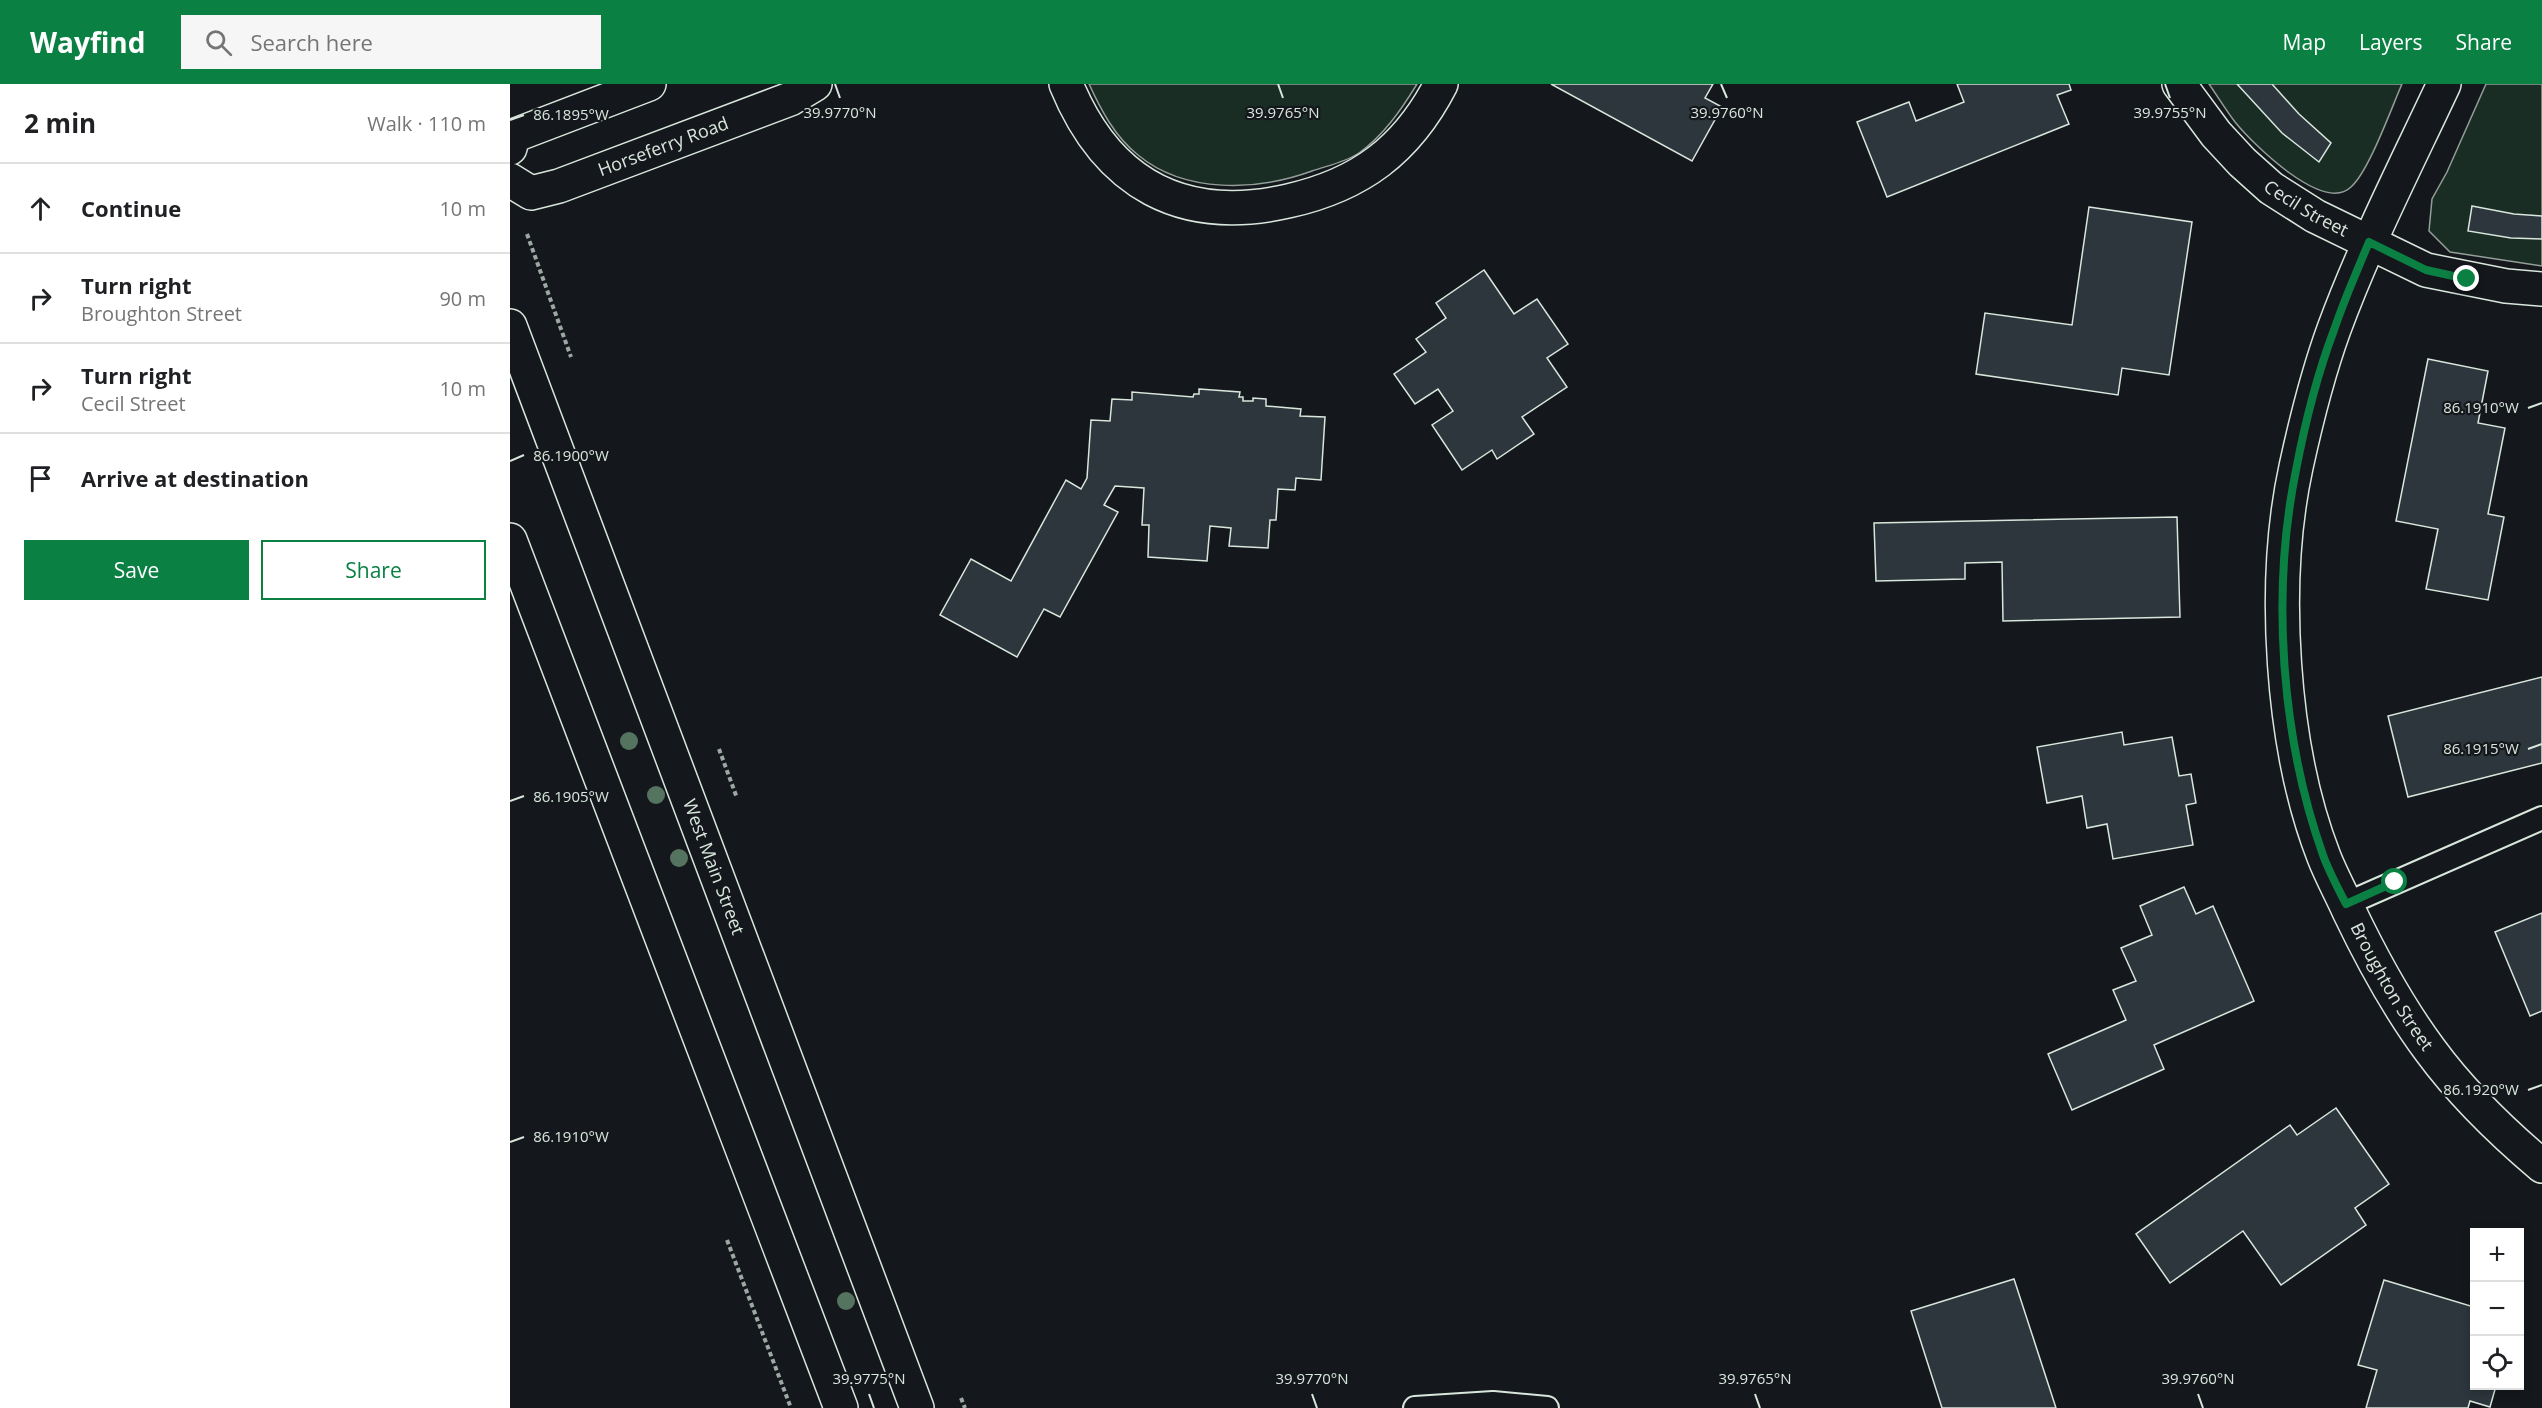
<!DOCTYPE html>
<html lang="en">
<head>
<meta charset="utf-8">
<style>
	:root { --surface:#fff; --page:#f6f6f6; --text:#202124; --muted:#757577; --line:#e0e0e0; --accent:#0b8043 }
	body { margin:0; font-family:"Open Sans",sans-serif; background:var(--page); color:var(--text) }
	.controls { position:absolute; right:18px; bottom:18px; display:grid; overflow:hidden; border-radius:0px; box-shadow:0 3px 9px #0003 }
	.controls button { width:54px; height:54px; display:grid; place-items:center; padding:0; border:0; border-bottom:2px solid var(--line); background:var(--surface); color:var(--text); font:30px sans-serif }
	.stop { position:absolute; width:18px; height:18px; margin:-14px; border:4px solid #0b8043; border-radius:50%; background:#fff }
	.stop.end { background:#0b8043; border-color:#fff; box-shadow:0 2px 6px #0008 }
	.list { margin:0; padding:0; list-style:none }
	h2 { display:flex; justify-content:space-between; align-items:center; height:78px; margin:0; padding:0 24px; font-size:26px }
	h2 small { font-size:20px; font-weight:400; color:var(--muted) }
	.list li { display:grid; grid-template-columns:39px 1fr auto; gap:18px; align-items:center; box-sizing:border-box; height:90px; padding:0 24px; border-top:2px solid var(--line) }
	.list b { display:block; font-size:22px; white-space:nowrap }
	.list p { margin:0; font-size:20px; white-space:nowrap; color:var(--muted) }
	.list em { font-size:20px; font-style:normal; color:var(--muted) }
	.actions { display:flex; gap:12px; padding:18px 24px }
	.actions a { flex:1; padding:14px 0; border:2px solid var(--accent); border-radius:0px; text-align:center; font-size:21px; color:var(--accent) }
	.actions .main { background:var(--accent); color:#fff }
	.icon { flex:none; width:33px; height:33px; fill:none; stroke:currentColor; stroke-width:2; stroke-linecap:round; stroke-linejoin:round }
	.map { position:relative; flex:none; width:2032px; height:1324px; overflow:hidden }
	header { display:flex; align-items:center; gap:36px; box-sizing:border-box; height:84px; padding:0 30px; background:var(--accent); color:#fff }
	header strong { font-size:28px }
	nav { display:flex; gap:33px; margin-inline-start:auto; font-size:21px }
	.search { width:420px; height:54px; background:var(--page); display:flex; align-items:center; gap:15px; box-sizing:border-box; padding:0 21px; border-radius:0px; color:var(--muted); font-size:22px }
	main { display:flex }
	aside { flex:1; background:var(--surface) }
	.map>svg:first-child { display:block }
	.green { fill:#1a2d24; stroke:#939e99; stroke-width:1.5 }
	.building { fill:#2c363c; stroke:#d8e6dc; stroke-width:1.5 }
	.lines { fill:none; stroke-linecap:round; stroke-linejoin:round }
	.service-casing { stroke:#d8e6dc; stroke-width:26 }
	.minor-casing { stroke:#d8e6dc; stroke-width:36 }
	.tertiary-casing { stroke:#d8e6dc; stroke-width:36 }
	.path { stroke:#9da8a2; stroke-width:4; stroke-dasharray:4.5 3; stroke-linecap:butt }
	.service { stroke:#14181c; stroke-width:22 }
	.minor { stroke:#14181c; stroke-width:33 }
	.tertiary { stroke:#14181c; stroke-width:33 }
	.tree { fill:#55745f }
	.route { stroke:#0b8043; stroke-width:8 }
	.ticks { fill:none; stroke:#d8e6dc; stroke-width:2 }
	.labels { text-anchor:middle; stroke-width:4.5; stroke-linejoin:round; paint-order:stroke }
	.street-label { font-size:18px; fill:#d8e6dc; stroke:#14181c }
	.ticks-label { font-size:15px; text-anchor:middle; fill:#d8e6dc; stroke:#14181c; stroke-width:4.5; stroke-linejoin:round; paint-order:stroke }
</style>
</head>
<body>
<header>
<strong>Wayfind</strong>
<div class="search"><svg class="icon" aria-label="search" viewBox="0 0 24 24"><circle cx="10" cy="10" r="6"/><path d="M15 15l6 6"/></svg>Search here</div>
<nav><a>Map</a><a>Layers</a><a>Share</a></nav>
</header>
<main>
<aside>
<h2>2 min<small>Walk · 110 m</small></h2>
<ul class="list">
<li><svg class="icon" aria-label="ahead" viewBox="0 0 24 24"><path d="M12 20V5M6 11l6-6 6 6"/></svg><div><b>Continue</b></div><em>10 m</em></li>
<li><svg class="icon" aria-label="right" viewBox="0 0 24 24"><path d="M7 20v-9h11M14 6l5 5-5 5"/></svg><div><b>Turn right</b><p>Broughton Street</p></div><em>90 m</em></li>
<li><svg class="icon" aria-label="right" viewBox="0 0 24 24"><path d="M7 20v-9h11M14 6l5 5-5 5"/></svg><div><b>Turn right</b><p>Cecil Street</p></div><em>10 m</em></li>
<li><svg class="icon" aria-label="arrive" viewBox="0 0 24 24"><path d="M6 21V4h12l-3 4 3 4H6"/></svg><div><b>Arrive at destination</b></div></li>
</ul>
<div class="actions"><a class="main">Save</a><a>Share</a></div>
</aside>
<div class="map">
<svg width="2032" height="1324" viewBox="0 0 2032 1324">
	<rect width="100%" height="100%" fill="#14181c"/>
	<!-- green -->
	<g class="green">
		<path d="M579,0H907C891,26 874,51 849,69C836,78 816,82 802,87C747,107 675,110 628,71C605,53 591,26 579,0Z"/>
		<path d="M1699,0H1892C1881,25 1859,87 1841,103C1813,130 1742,59 1725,38C1716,26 1708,13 1699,0Z"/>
		<polygon points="1976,0 2032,0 2032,182 1940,168 1919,147 1922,115 1937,88"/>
	</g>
	<!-- building -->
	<g class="building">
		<polygon points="1041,0 1203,0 1195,14 1212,23 1182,77"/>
		<polygon points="1447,0 1559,0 1561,6 1547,11 1559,40 1377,113 1347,38 1399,18 1406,37 1454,18"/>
		<polygon points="1727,0 1762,0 1789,30 1821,59 1809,78 1772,49"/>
		<polygon points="1962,122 2004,130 2032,132 2032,155 2001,154 1958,147"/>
		<polygon points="1579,123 1682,138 1659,291 1612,284 1608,311 1466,290 1475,229 1562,241"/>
		<polygon points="974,186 1004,230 1027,215 1058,260 1037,274 1057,303 1012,333 1024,350 987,375 982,366 952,386 922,341 943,327 928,305 905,320 884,290 916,268 906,255 936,234 926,219"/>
		<polygon points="1918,275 1978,287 1968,339 1995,344 1978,430 1994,433 1978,516 1916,505 1928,445 1886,437"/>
		<polygon points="689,305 730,308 729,313 733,313 733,317 743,317 743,314 756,315 756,322 791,325 790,332 815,333 811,396 786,394 785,406 768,405 766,436 760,436 758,464 719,462 721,444 700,442 697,477 638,473 639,441 632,441 634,404 605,402 594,421 608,428 550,533 534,525 507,573 430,531 461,475 501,497 556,396 571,405 577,394 581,336 600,337 602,315 622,316 622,308 683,313 684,310 689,310"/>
		<polygon points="1667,433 1670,533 1493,537 1492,478 1455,479 1455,495 1366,497 1364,439"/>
		<polygon points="2032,593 2032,679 1898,713 1878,632"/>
		<polygon points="1612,648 1614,661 1662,653 1669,692 1681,690 1686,719 1676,721 1683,761 1603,775 1597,740 1577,744 1572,712 1537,719 1527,663"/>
		<polygon points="1674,803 1686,830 1703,822 1744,917 1644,961 1654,985 1562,1026 1538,970 1616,936 1603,906 1626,897 1611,864 1642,851 1630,822"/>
		<polygon points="2032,829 2032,927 2020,932 1985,848"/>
		<polygon points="1826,1024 1879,1100 1845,1124 1856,1141 1771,1201 1733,1147 1660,1199 1626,1150 1780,1041 1787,1051"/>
		<polygon points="1504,1195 1546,1324 1432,1324 1401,1227"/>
		<polygon points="1874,1196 1964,1223 1964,1302 1986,1302 1980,1323 1960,1317 1958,1324 1856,1324 1867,1286 1848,1281"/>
	</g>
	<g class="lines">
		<!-- service casing -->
		<g class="service-casing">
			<g id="service">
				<polyline points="1836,820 2032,734"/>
				<polyline points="905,1324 983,1319 1037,1324"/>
			</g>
		</g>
		<!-- minor casing -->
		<g class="minor-casing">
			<g id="minor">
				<path d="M556,0C597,100 672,141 778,117C850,101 897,66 931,0"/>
				<path id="s1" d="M1669,0L1706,50L1732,78L1761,104L1805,132L1916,186L1996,202L2032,205"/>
				<path id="s2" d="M1934,0C1896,81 1855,161 1824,245C1808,289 1796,337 1786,383C1761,498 1771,663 1814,773C1821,791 1831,809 1839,827C1862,875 1888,923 1920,966C1950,1007 1993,1049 2032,1082"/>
				<polyline points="0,64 3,52 139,0"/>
				<path id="s3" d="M0,96L21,109L49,102L280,15L305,0"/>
			</g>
		</g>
		<!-- tertiary casing -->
		<g class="tertiary-casing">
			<g id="tertiary">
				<path id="s4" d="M0,242L407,1324"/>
				<polyline points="0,456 331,1324"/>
			</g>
		</g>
		<!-- path -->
		<g class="path">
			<polyline points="17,150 61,273"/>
			<polyline points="209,665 227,714"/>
			<polyline points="217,1156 281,1324"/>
			<polyline points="451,1314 455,1324"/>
		</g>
		<!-- service -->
		<use href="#service" class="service"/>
		<!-- minor -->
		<use href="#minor" class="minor"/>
		<!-- tertiary -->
		<use href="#tertiary" class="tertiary"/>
	</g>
	<!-- trees -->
	<g class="tree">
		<circle cx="119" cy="657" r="9"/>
		<circle cx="146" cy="711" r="9"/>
		<circle cx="169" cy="774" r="9"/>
		<circle cx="336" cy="1217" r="9"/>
	</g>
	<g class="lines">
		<!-- route -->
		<path class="route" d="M1885,798L1836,820C1828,804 1819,788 1813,771C1771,653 1761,509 1786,386C1795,339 1807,291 1824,246C1834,216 1847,187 1859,158L1916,186L1957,195"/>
	</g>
	<!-- ticks -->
	<path class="ticks" d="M325,0L330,14M768,0L773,14M1211,0L1217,14M1655,0L1660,14M0,36L14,31M2018,324L2032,319M0,377L14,371M2018,665L2032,660M0,717L14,712M2018,1006L2032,1001M0,1058L14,1053M359,1310L364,1324M802,1310L807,1324M1245,1310L1250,1324M1688,1310L1693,1324"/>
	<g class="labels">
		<!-- street labels -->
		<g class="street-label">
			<text dy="6" stroke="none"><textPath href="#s3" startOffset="165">Horseferry Road</textPath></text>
			<text dy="6" stroke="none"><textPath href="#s1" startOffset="180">Cecil Street</textPath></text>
			<text dy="6" stroke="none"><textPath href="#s4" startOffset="578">West Main Street</textPath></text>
			<text dy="6" stroke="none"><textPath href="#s2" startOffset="954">Broughton Street</textPath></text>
		</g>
	</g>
	<g class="ticks-label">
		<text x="330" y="34">39.9770°N</text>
		<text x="773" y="34">39.9765°N</text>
		<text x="1217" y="34">39.9760°N</text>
		<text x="1660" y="34">39.9755°N</text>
		<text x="61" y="36">86.1895°W</text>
		<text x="1971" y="329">86.1910°W</text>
		<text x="61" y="377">86.1900°W</text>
		<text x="1971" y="670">86.1915°W</text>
		<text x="61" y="718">86.1905°W</text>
		<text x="1971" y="1011">86.1920°W</text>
		<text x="61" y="1058">86.1910°W</text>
		<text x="359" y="1300">39.9775°N</text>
		<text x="802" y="1300">39.9770°N</text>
		<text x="1245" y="1300">39.9765°N</text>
		<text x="1688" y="1300">39.9760°N</text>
	</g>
</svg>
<div class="controls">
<button>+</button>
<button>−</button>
<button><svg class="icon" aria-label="locate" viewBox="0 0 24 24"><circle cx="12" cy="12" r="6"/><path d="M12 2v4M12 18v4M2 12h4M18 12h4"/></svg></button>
</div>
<div class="stop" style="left:1885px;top:798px"></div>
<div class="stop end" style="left:1957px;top:195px"></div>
</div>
</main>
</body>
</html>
